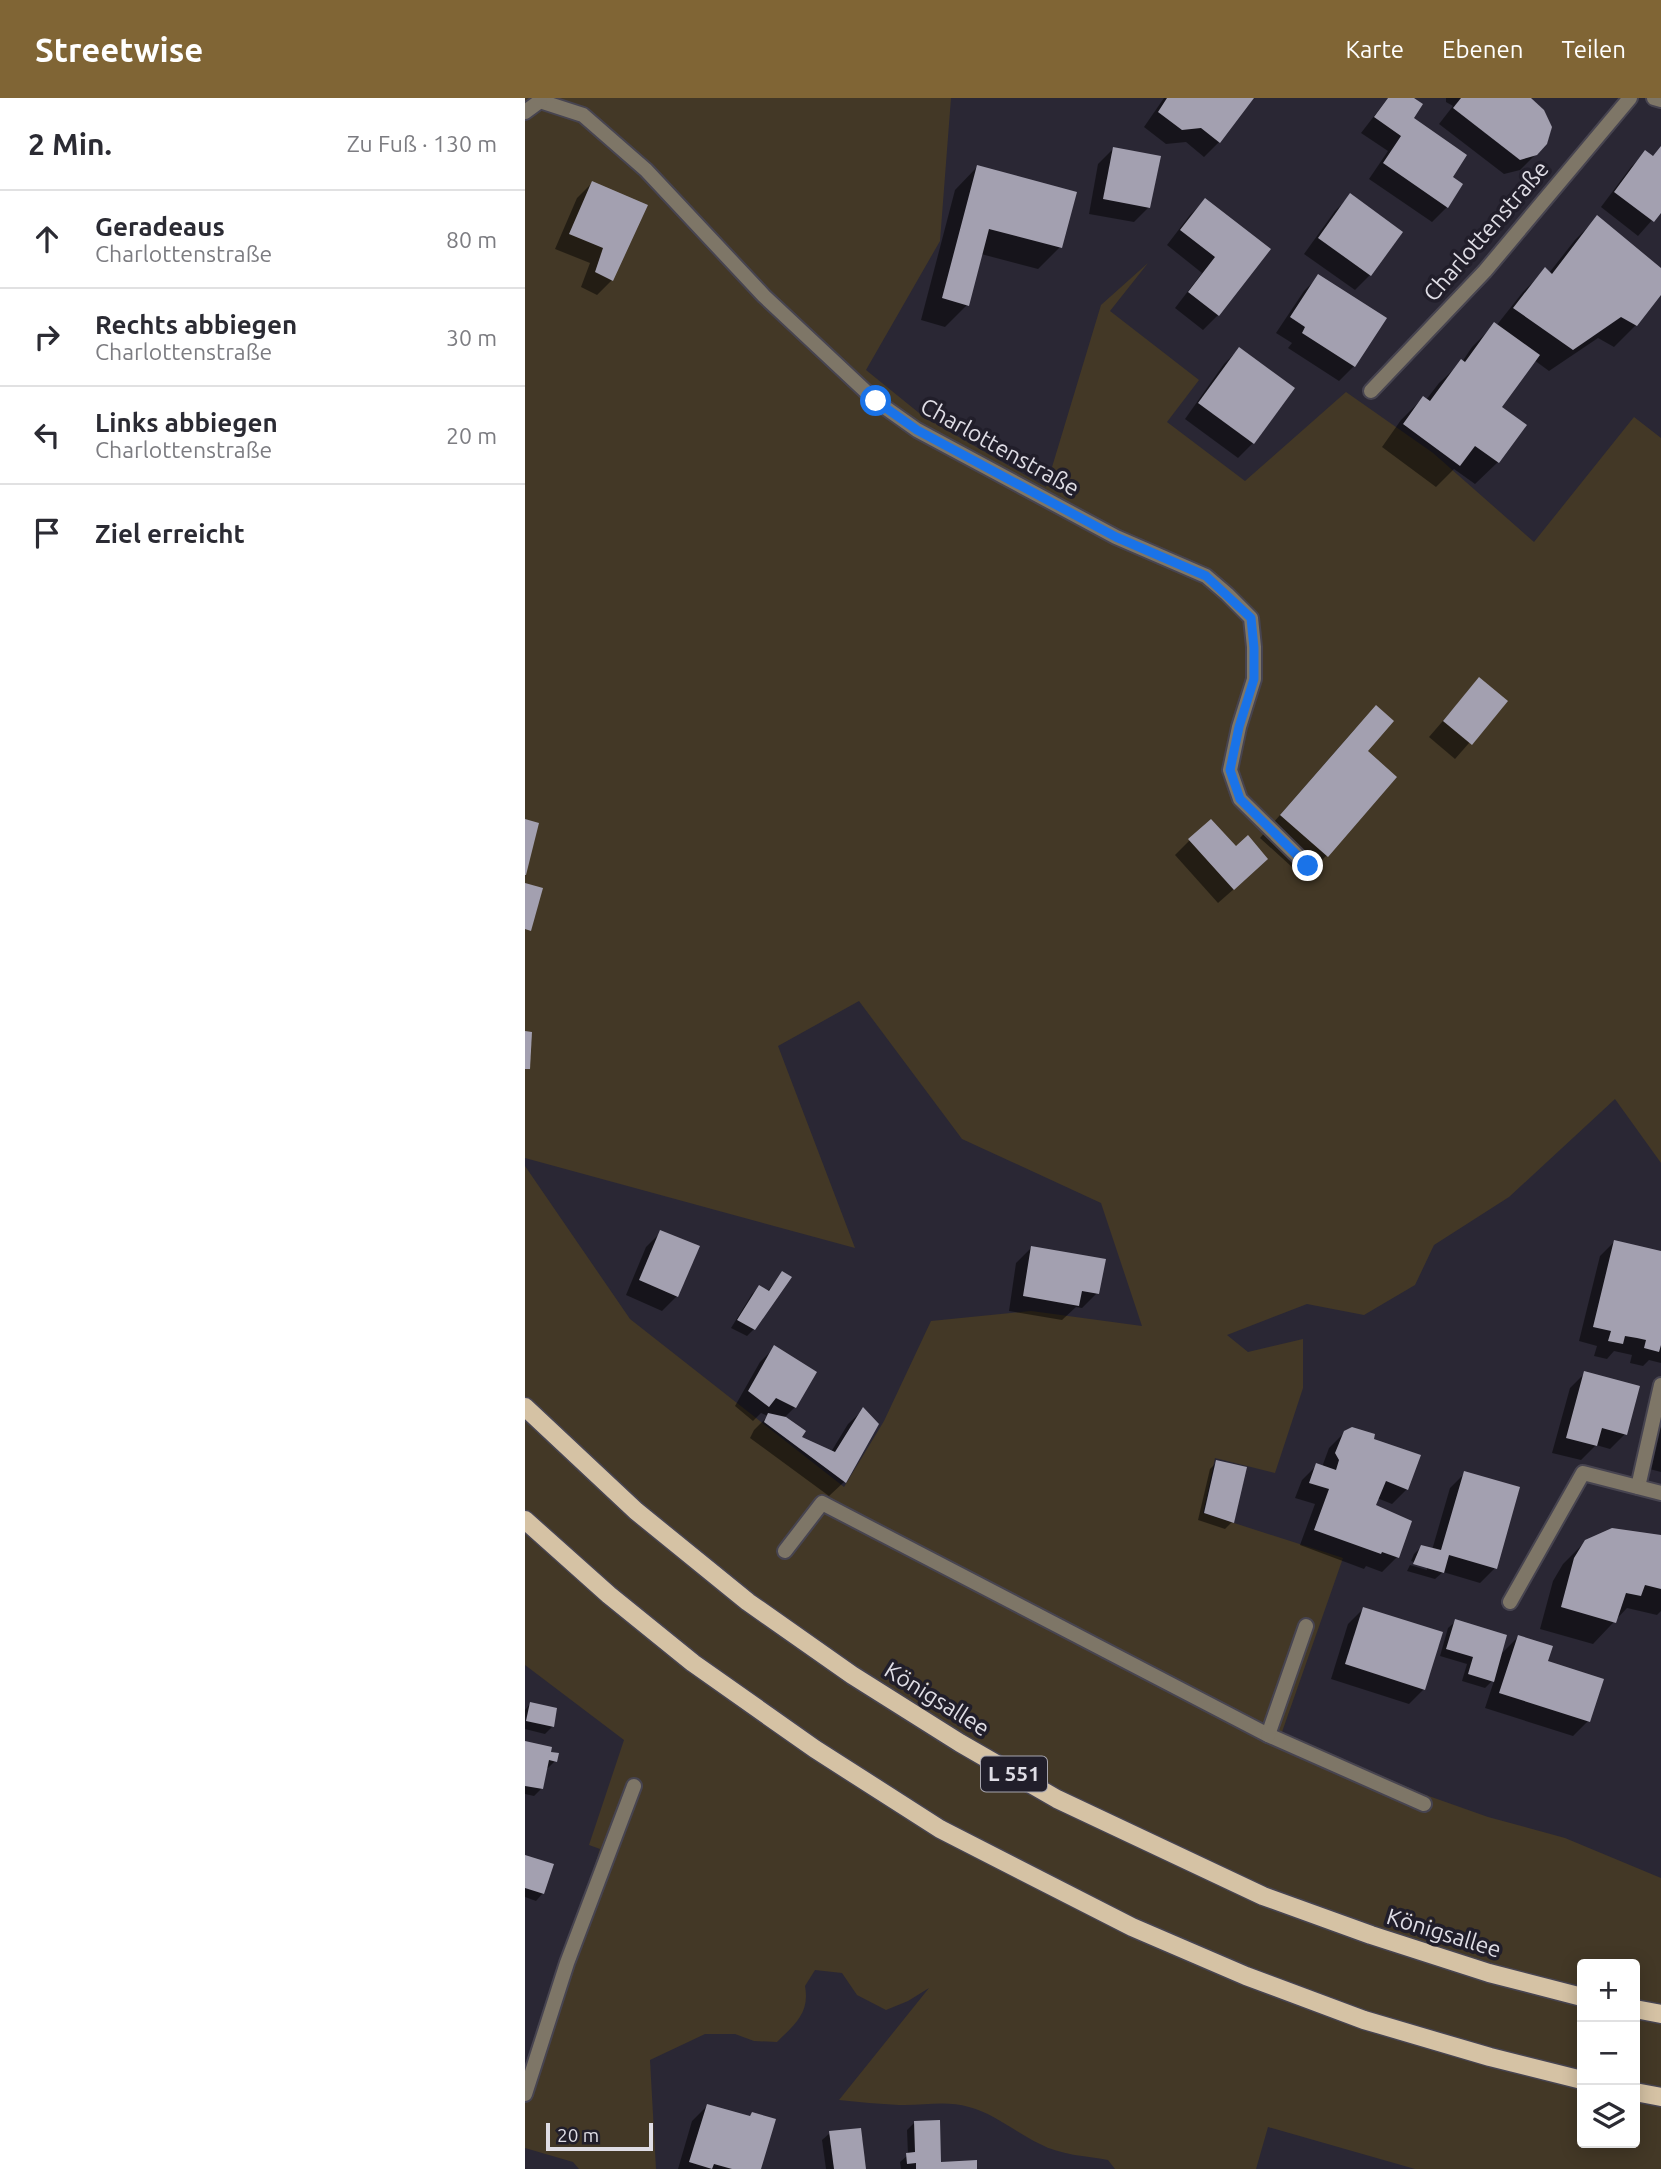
<!DOCTYPE html>
<html lang="de">
<head>
<meta charset="utf-8">
<style>
	:root { --surface:#fff; --page:#f2f2f3; --text:#2b2b33; --muted:#7c7c81; --line:#e1e1e2; --accent:#806535 }
	body { margin:0; font-family:Ubuntu,sans-serif; background:var(--page); color:var(--text) }
	.controls { position:absolute; right:21px; bottom:21px; display:grid; overflow:hidden; border-radius:7px; box-shadow:0 4px 18px #0003 }
	.controls button { width:63px; height:63px; display:grid; place-items:center; padding:0; border:0; border-bottom:2px solid var(--line); background:var(--surface); color:var(--text); font:35px sans-serif }
	.scale { position:absolute; left:21px; bottom:18px; width:107px; box-sizing:border-box; padding-left:7px; border:4px solid #dfdde5; border-top:0; font-size:19px; line-height:24px; white-space:nowrap; color:#dfdde5; -webkit-text-stroke:5px #211e2a; paint-order:stroke }
	.stop { position:absolute; width:21px; height:21px; margin:-16px; border:5px solid #1a73e8; border-radius:50%; background:#fff }
	.stop.end { background:#1a73e8; border-color:#fff; box-shadow:0 2px 7px #0008 }
	.list { margin:0; padding:0; list-style:none }
	h2 { display:flex; justify-content:space-between; align-items:center; height:91px; margin:0; padding:0 28px; font-size:30px }
	h2 small { font-size:23px; font-weight:400; color:var(--muted) }
	.list li { display:grid; grid-template-columns:46px 1fr auto; gap:21px; align-items:center; box-sizing:border-box; height:98px; padding:0 28px; border-top:2px solid var(--line) }
	.list b { display:block; font-size:26px; white-space:nowrap }
	.list p { margin:0; font-size:23px; white-space:nowrap; color:var(--muted) }
	.list em { font-size:23px; font-style:normal; color:var(--muted) }
	.icon { flex:none; width:38px; height:38px; fill:none; stroke:currentColor; stroke-width:2; stroke-linecap:round; stroke-linejoin:round }
	.map { position:relative; flex:none; width:1136px; height:2071px; overflow:hidden }
	header { display:flex; align-items:center; gap:42px; box-sizing:border-box; height:98px; padding:0 35px; background:var(--accent); color:#fff }
	header strong { font-size:33px }
	nav { display:flex; gap:38px; margin-inline-start:auto; font-size:24px }
	main { display:flex }
	aside { flex:1; background:var(--surface) }
	.map>svg:first-child { display:block }
	.green { fill:#433826; fill-rule:evenodd }
	.shadow { fill:#0007 }
	.building { fill:#a3a0b0 }
	.lines { fill:none; stroke-linecap:round; stroke-linejoin:round }
	.lane-casing { stroke:#474450; stroke-width:18 }
	.street-casing { stroke:#474450; stroke-width:18 }
	.primary-casing { stroke:#474450; stroke-width:21 }
	.lane { stroke:#7e7667; stroke-width:14 }
	.street { stroke:#7e7667; stroke-width:14 }
	.primary { stroke:#d5c2a4; stroke-width:18 }
	.route { stroke:#1a73e8; stroke-width:9 }
	.labels { text-anchor:middle; stroke-width:7; stroke-linejoin:round; paint-order:stroke }
	.shield { fill:#211e2a; stroke:#a6a4ad; stroke-width:2 }
	.shield-label { font-size:21px; font-weight:bold; fill:#dfdde5 }
	.street-label { font-size:23px; fill:#dfdde5; stroke:#211e2a }
</style>
</head>
<body>
<header>
<strong>Streetwise</strong>
<nav><a>Karte</a><a>Ebenen</a><a>Teilen</a></nav>
</header>
<main>
<aside>
<h2>2 Min.<small>Zu Fuß · 130 m</small></h2>
<ul class="list">
<li><svg class="icon" aria-label="ahead" viewBox="0 0 24 24"><path d="M12 20V5M6 11l6-6 6 6"/></svg><div><b>Geradeaus</b><p>Charlottenstraße</p></div><em>80 m</em></li>
<li><svg class="icon" aria-label="right" viewBox="0 0 24 24"><path d="M7 20v-9h11M14 6l5 5-5 5"/></svg><div><b>Rechts abbiegen</b><p>Charlottenstraße</p></div><em>30 m</em></li>
<li><svg class="icon" aria-label="left" viewBox="0 0 24 24"><path d="M17 20v-9H6M10 6l-5 5 5 5"/></svg><div><b>Links abbiegen</b><p>Charlottenstraße</p></div><em>20 m</em></li>
<li><svg class="icon" aria-label="arrive" viewBox="0 0 24 24"><path d="M6 21V4h12l-3 4 3 4H6"/></svg><div><b>Ziel erreicht</b></div></li>
</ul>
</aside>
<div class="map">
<svg width="1136" height="2071" viewBox="0 0 1136 2071">
	<rect width="100%" height="100%" fill="#2a2734"/>
	<!-- green -->
	<path class="green" d="M0,0H426L415,143L341,272L399,319L521,389L576,207L623,165L585,213L674,282L642,324L720,383L821,294L908,355L1009,444L1109,319L1136,340V1065L1090,1001L984,1099L909,1147L890,1187L839,1217L782,1206L702,1237L723,1254L778,1241V1290L750,1375L690,1360L678,1415L818,1460L757,1634L898,1696L963,1719L1040,1740L1136,1780V2071H890L743,2029L731,2071H590L583,2062C561,2058 535,2057 515,2046C490,2034 470,2016 444,2009C420,2002 398,2008 374,2007C354,2006 334,2004 314,2002L404,1890L383,1903L361,1912L332,1897L317,1875L290,1872L280,1888C285,1915 270,1926 252,1944L229,1943L210,1936H180L125,1962L131,2071H54L48,2064L0,2050V1983L75,1751L64,1747L99,1642L0,1567V1068L105,1221L319,1389L359,1323L406,1223L506,1213L617,1228L576,1105L437,1041L334,903L253,948L330,1150L0,1060ZM1057,1866H1110V2045H1057Z"/>
	<!-- shadow -->
	<g class="shadow">
		<polygon points="639,0 726,0 694,44 679,59 661,44 641,46 619,29"/>
		<polygon points="863,0 886,0 887,20 925,80 922,109 907,124 844,81 863,53 836,35"/>
		<polygon points="921,0 1002,0 1011,56 995,72 979,76 914,26 928,8 921,4"/>
		<polygon points="1136,50 1136,112 1113,138 1076,109 1106,69 1121,54 1127,59"/>
		<polygon points="588,51 624,109 609,124 564,116 573,66"/>
		<polygon points="452,69 535,149 513,171 456,156 442,207 420,229 396,222 430,92"/>
		<polygon points="67,85 87,182 72,197 56,189 65,165 30,151 52,100"/>
		<polygon points="825,98 876,134 845,177 830,192 779,156 810,113"/>
		<polygon points="680,102 743,151 693,217 678,232 650,210 677,175 642,147 665,117"/>
		<polygon points="1072,120 1136,172 1136,194 1111,227 1089,249 1073,240 1024,273 1009,262 974,309 999,327 973,364 950,386 929,371 911,389 857,349 876,322 898,300 901,302 914,285 937,264 947,249 969,227 971,228 998,194 1020,172 1024,175 1050,142"/>
		<polygon points="794,178 829,268 814,283 763,250 767,245 751,235 779,193"/>
		<polygon points="714,251 728,345 713,360 660,321 699,266"/>
		<polygon points="954,581 981,603 930,661 904,639"/>
		<polygon points="851,610 840,653 870,679 801,758 779,780 735,740 829,632"/>
		<polygon points="665,742 726,776 693,805 650,757"/>
		<polygon points="136,1134 152,1198 137,1213 101,1197 121,1149"/>
		<polygon points="1090,1143 1136,1155 1136,1265 1124,1262 1118,1268 1105,1265 1107,1257 1089,1253 1082,1261 1069,1258 1072,1248 1054,1243 1075,1158"/>
		<polygon points="506,1150 572,1195 557,1210 551,1209 537,1222 484,1213 491,1165"/>
		<polygon points="257,1175 229,1231 222,1238 206,1230 227,1196 234,1189 242,1194"/>
		<polygon points="249,1250 270,1309 259,1320 274,1340 306,1354 323,1326 338,1312 319,1384 304,1398 225,1340 229,1332 243,1318 236,1315 228,1323 210,1308 235,1264"/>
		<polygon points="1060,1275 1100,1336 1085,1351 1071,1347 1056,1362 1027,1355 1045,1290"/>
		<polygon points="1136,1329 1136,1374 1117,1369 1125,1340"/>
		<polygon points="820,1334 846,1342 882,1391 867,1406 852,1400 848,1408 872,1459 857,1474 841,1468 839,1471 775,1447 790,1406 770,1400 777,1382 792,1367 797,1369 804,1350"/>
		<polygon points="692,1364 707,1424 700,1431 673,1422 685,1371"/>
		<polygon points="940,1375 970,1470 955,1485 918,1474 910,1481 882,1473 885,1467 902,1472 902,1468 886,1463 889,1456 896,1449 907,1452 925,1390"/>
		<polygon points="1136,1439 1136,1513 1132,1517 1102,1510 1068,1546 1015,1531 1028,1483 1038,1466 1061,1443"/>
		<polygon points="838,1511 899,1591 884,1606 806,1581 823,1526"/>
		<polygon points="931,1523 974,1558 993,1539 1021,1564 1063,1623 1048,1638 960,1610 970,1580 960,1590 937,1583 942,1566 915,1558 923,1530"/>
		<polygon points="5,1606 30,1612 27,1629 20,1636 0,1631 0,1612"/>
		<polygon points="0,1644 24,1655 30,1663 23,1670 21,1670 16,1691 9,1698 0,1696"/>
		<polygon points="0,1759 18,1795 11,1803 0,1799"/>
		<polygon points="182,2008 223,2020 227,2015 234,2071 153,2071 167,2023"/>
		<polygon points="389,2025 414,2066 450,2071 376,2071 375,2064 383,2057 382,2032"/>
		<polygon points="305,2035 339,2071 301,2071 297,2042"/>
	</g>
	<!-- building -->
	<g class="building">
		<polygon points="642,0 729,0 695,45 676,30 657,32 633,14"/>
		<polygon points="863,0 889,0 898,6 889,20 942,57 928,79 938,86 923,110 858,65 876,38 849,19"/>
		<polygon points="936,0 1006,0 1019,12 1027,29 1022,46 1012,57 995,62 928,10"/>
		<polygon points="1136,48 1136,115 1129,124 1089,94 1120,52 1128,58"/>
		<polygon points="588,49 636,58 625,110 578,101"/>
		<polygon points="452,67 552,94 537,150 464,131 444,208 417,200"/>
		<polygon points="67,83 123,107 88,183 70,174 78,150 44,136"/>
		<polygon points="825,95 878,134 846,178 793,140"/>
		<polygon points="680,100 746,151 694,218 663,194 690,159 655,132"/>
		<polygon points="1072,117 1136,170 1136,197 1112,228 1096,219 1048,252 988,210 1020,169 1027,176"/>
		<polygon points="793,176 862,220 830,269 777,235 780,229 765,219"/>
		<polygon points="969,224 1015,257 977,309 1002,327 974,365 950,348 935,368 878,326 898,298 905,303 936,261 940,264"/>
		<polygon points="714,249 770,290 729,346 673,305"/>
		<polygon points="954,579 983,603 947,647 918,623"/>
		<polygon points="851,607 869,623 843,653 872,679 803,759 755,717"/>
		<polygon points="0,721 14,725 1,777 0,777"/>
		<polygon points="686,721 711,748 723,737 743,761 709,792 663,741"/>
		<polygon points="0,785 18,790 6,833 0,831"/>
		<polygon points="0,933 7,934 5,971 0,971"/>
		<polygon points="135,1132 175,1148 153,1199 114,1182"/>
		<polygon points="1089,1142 1136,1153 1136,1247 1134,1254 1119,1250 1121,1242 1112,1240 1100,1238 1098,1246 1083,1243 1086,1233 1068,1229"/>
		<polygon points="506,1148 581,1161 574,1196 557,1193 554,1208 498,1198"/>
		<polygon points="257,1173 267,1179 230,1232 212,1222 234,1187 244,1193"/>
		<polygon points="249,1247 292,1274 271,1310 251,1300 244,1309 223,1293"/>
		<polygon points="1059,1273 1115,1288 1102,1337 1077,1330 1072,1348 1041,1340"/>
		<polygon points="338,1309 354,1326 321,1385 239,1324 243,1315 261,1319 281,1333 277,1339 310,1354"/>
		<polygon points="827,1329 850,1336 849,1341 896,1357 883,1392 861,1383 851,1407 887,1423 874,1460 857,1454 856,1456 789,1432 804,1391 784,1385 791,1365 811,1372 814,1362 810,1355 819,1333"/>
		<polygon points="691,1362 722,1369 709,1425 679,1415"/>
		<polygon points="939,1373 995,1389 972,1471 924,1457 919,1475 888,1466 896,1447 916,1452"/>
		<polygon points="1087,1430 1136,1437 1136,1491 1120,1487 1116,1498 1101,1495 1091,1525 1036,1509 1049,1460 1060,1442"/>
		<polygon points="838,1509 918,1534 900,1592 820,1566"/>
		<polygon points="930,1521 982,1537 969,1584 943,1576 948,1559 921,1551"/>
		<polygon points="993,1537 1028,1548 1023,1563 1079,1581 1065,1624 974,1595"/>
		<polygon points="5,1604 32,1610 29,1629 1,1623"/>
		<polygon points="0,1643 27,1649 26,1654 34,1655 32,1664 24,1662 18,1691 0,1688"/>
		<polygon points="0,1757 29,1766 19,1796 0,1790"/>
		<polygon points="182,2006 225,2018 227,2014 251,2021 236,2071 207,2071 189,2066 187,2071 164,2064"/>
		<polygon points="415,2022 416,2064 452,2062 452,2071 391,2071 391,2065 382,2066 381,2055 390,2054 389,2023"/>
		<polygon points="336,2030 341,2071 309,2071 304,2033"/>
	</g>
	<g class="lines">
		<!-- lane casing -->
		<g class="lane-casing">
			<g id="lane">
				<polyline points="1113,1389 1136,1287"/>
				<polyline points="260,1453 297,1405 743,1637 899,1706"/>
				<polyline points="743,1637 781,1528"/>
				<polyline points="0,1996 42,1865 109,1688"/>
			</g>
		</g>
		<!-- street casing -->
		<g class="street-casing">
			<g id="street">
				<polyline points="1129,0 1136,2"/>
				<polyline points="15,3 58,17 121,72 239,198 351,303 392,332 591,439 681,478 702,496 726,520 729,549 729,581 714,629 705,672 715,701 783,768"/>
				<polyline points="0,14 15,3"/>
				<polyline points="846,293 960,173 1105,0"/>
				<polyline points="985,1504 1058,1375 1136,1395"/>
			</g>
		</g>
		<!-- primary casing -->
		<g class="primary-casing">
			<g id="primary">
				<polyline points="0,1309 111,1413 223,1504 327,1577 435,1645 532,1701 738,1798 846,1837 964,1875 1057,1899"/>
				<polyline points="0,1422 84,1497 168,1565 290,1651 415,1731 607,1829 721,1878 839,1922 965,1959 1057,1982"/>
				<polyline points="1110,1911 1136,1916"/>
				<polyline points="1110,1994 1136,1999"/>
			</g>
		</g>
		<!-- lane -->
		<use href="#lane" class="lane"/>
		<!-- street -->
		<use href="#street" class="street"/>
		<!-- primary -->
		<use href="#primary" class="primary"/>
	</g>
	<g class="lines">
		<!-- route -->
		<polyline class="route" points="351,303 392,332 591,439 681,478 726,520 729,550 729,581 714,629 705,672 715,701 783,768"/>
	</g>
	<g class="labels">
		<!-- shield labels -->
		<rect class="shield" x="456" y="1658.5" width="66" height="35" rx="5"/>
		<g class="shield-label">
			<text x="489" y="1683">L 551</text>
		</g>
		<!-- street labels -->
		<g class="street-label">
			<text transform="translate(961 133) rotate(-49)" y="8">Charlottenstraße</text>
			<text transform="translate(475 349) rotate(29)" y="8">Charlottenstraße</text>
			<text transform="translate(412 1601) rotate(32)" y="8">Königsallee</text>
			<text transform="translate(919 1835) rotate(17)" y="8">Königsallee</text>
		</g>
	</g>
</svg>
<div class="controls">
<button>+</button>
<button>−</button>
<button><svg class="icon" aria-label="layers" viewBox="0 0 24 24"><path d="M12 4l9 5-9 5-9-5zM3 14l9 5 9-5"/></svg></button>
</div>
<div class="scale">20 m</div>
<div class="stop" style="left:351px;top:303px"></div>
<div class="stop end" style="left:783px;top:768px"></div>
</div>
</main>
</body>
</html>
